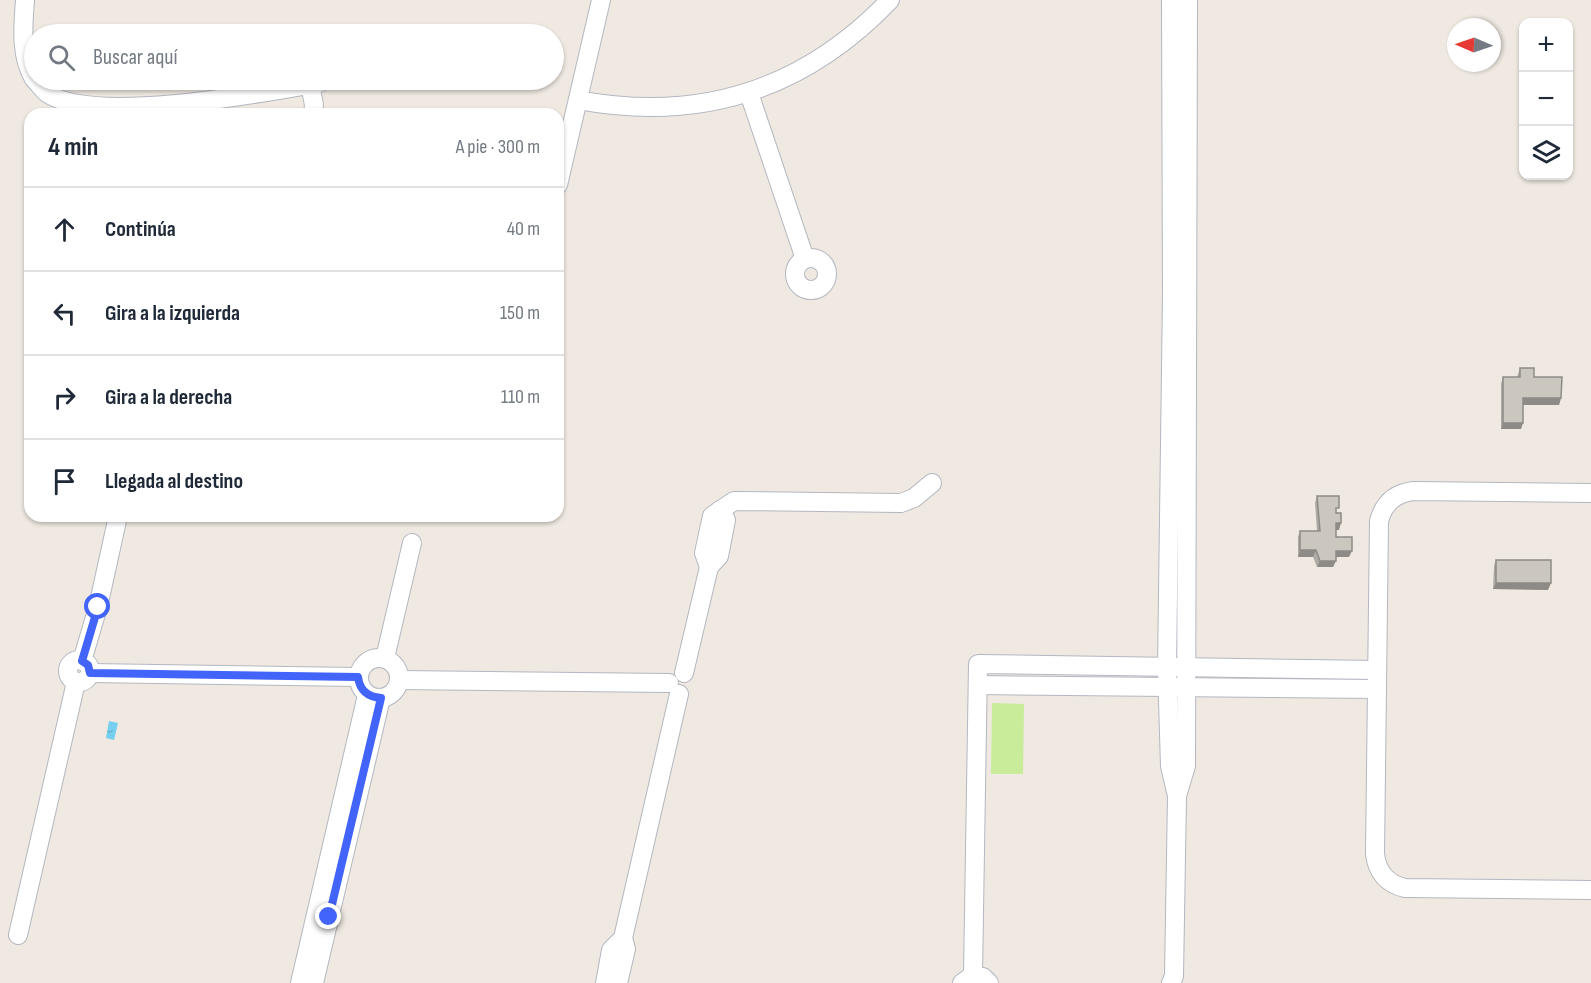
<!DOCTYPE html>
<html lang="es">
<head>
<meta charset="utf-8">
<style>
	:root { --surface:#fff; --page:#f2f2f3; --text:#1f2937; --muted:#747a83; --line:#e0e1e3 }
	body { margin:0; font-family:"Sofia Sans Condensed",sans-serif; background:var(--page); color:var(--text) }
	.controls { position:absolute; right:18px; top:18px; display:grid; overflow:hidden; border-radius:12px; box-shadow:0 2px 4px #0004 }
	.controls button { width:54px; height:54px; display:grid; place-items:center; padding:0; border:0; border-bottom:2px solid var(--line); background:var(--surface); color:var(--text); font:30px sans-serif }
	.compass { position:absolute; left:1447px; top:18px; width:54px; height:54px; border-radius:50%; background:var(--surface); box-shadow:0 2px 4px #0004; rotate:272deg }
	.stop { position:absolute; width:18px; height:18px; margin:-14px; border:4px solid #4264fb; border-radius:50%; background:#fff }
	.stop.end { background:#4264fb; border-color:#fff; box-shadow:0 2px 6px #0008 }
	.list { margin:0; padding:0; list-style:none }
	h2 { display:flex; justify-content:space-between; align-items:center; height:78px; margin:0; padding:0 24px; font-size:26px }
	h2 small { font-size:20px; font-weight:400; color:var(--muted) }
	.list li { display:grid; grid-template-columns:39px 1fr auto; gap:18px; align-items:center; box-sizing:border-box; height:84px; padding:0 24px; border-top:2px solid var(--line) }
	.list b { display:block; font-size:22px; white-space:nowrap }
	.list em { font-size:20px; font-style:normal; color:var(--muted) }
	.icon { flex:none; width:33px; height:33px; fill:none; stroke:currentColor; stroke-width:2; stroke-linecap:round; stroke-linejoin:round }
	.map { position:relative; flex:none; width:1591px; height:983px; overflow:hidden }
	.search { position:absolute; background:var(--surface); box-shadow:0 2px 4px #0004; left:24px; top:24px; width:540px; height:66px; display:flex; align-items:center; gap:15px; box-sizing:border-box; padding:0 21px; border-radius:33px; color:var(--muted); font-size:22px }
	.panel { position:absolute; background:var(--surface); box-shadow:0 2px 4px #0004; left:24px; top:108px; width:540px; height:414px; border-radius:18px }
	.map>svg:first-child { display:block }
	.pitch { fill:#c9ec9a }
	.water { fill:url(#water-ripples) }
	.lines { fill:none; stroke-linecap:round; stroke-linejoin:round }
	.minor-casing { stroke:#b4b7c1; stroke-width:20 }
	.minor { stroke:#fff; stroke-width:18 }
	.wall { fill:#afaba4 }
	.shaded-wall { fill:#8e8b86 }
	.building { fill:#cbc7bf; stroke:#8e8b86; stroke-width:1.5 }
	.route { stroke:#4264fb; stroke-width:8 }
</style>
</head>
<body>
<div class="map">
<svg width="1591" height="983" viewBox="0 0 1591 983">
	<defs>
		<pattern id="water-ripples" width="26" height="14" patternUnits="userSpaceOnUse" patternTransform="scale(1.5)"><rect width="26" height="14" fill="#75cff0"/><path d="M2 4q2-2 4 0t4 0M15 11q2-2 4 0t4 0" fill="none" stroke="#66b2ce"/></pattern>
	</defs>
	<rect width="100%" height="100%" fill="#efe9e1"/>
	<!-- pitch -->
	<polygon class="pitch" points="992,703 1024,704 1023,774 991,774"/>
	<!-- water -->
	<polygon class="water" points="109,721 118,723 114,740 106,738"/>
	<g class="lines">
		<!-- minor casing -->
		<g class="minor-casing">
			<g id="minor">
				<path d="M25,0C23,27 20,55 34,79"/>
				<path d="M35,80C39,84 43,90 47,93C93,125 263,93 319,83"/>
				<polyline points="310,84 314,105 313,114"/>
				<polyline points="749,93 805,259"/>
				<path d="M578,100C700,123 804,90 890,0"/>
				<polyline points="558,185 601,0"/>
				<circle cx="811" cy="274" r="16"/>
				<path d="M1591,493L1414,491C1395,493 1384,503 1379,521L1375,854C1377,872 1387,884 1405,888L1591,890"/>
				<polyline points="709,567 704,553 712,516 734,501 901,503 914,498 932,483"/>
				<circle cx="379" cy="678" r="20"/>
				<polyline points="385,658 412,543"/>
				<circle cx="79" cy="671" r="11"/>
				<polyline points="82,661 98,607 118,516"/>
				<polyline points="90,673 358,677"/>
				<polyline points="684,673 709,567 719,556 726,520 720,510"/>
				<polyline points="399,680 669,683"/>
				<polyline points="978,685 1377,689"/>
				<polyline points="1177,796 1186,766 1188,0"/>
				<polyline points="18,935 76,682"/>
				<polyline points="973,975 978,664 1377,670"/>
				<polyline points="300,983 367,695"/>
				<polyline points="314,983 381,698"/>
				<polyline points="605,983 611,950 623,938"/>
				<polyline points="618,983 626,949 623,938 679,694"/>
				<polyline points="962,983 973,975 983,977 989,983"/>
				<polyline points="1171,983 1174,976 1177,796 1170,766 1167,669 1172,294 1171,0"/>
			</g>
		</g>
		<!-- minor -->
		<use href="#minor" class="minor"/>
	</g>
	<!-- wall -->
	<g class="wall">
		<polygon points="1520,368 1534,377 1561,398 1559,405 1523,405 1521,429 1501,429 1501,384 1503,377 1517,377"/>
		<polygon points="1317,496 1337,513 1339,530 1336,530 1336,537 1349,557 1336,557 1333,567 1317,567 1313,557 1298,557 1298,537 1300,531 1317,531 1315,503"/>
		<polygon points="1496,560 1548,590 1493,589 1494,566"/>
	</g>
	<!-- shaded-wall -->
	<g class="shaded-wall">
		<polygon points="1523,398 1561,398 1559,405 1521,405"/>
		<polygon points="1503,423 1523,423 1521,429 1501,429"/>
		<polygon points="1336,523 1341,523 1339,530 1333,530"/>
		<polygon points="1300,550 1316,550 1313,557 1298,557"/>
		<polygon points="1336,551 1352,551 1349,557 1333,557"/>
		<polygon points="1320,561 1336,561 1333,567 1317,567"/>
		<polygon points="1496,583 1551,583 1548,590 1493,589"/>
	</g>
	<!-- building -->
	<g class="building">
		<polygon points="1520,368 1534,368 1534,377 1562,377 1561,398 1523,398 1523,423 1503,423 1503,377 1520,377"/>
		<polygon points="1317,496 1339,496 1339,508 1336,508 1336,513 1341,513 1341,523 1336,523 1336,537 1352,537 1352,551 1336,551 1336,561 1320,561 1316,550 1300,550 1300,531 1320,531"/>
		<rect x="1496" y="560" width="55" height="23"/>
	</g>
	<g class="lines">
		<!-- route -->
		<path class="route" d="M98,607L82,661L88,665L90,673L358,677C360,691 368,697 381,698L329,917"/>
	</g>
</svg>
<div class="controls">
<button>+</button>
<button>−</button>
<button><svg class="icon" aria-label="layers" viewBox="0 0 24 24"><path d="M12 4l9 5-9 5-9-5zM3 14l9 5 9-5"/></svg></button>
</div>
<svg class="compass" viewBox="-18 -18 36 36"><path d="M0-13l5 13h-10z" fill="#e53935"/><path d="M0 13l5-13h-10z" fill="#747a83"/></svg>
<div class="stop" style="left:98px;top:607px"></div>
<div class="stop end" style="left:329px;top:917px"></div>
<div class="search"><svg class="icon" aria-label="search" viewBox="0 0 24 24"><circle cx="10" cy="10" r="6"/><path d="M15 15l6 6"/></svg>Buscar aquí</div>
<section class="panel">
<h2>4 min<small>A pie · 300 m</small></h2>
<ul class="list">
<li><svg class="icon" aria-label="ahead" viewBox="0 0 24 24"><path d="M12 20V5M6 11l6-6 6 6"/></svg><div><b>Continúa</b></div><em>40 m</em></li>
<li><svg class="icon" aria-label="left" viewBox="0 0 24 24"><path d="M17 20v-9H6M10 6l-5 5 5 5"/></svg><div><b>Gira a la izquierda</b></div><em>150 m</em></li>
<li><svg class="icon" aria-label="right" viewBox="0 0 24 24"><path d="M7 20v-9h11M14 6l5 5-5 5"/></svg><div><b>Gira a la derecha</b></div><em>110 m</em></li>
<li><svg class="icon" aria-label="arrive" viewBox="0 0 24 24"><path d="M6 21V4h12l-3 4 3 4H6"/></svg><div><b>Llegada al destino</b></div></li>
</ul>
</section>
</div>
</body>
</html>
